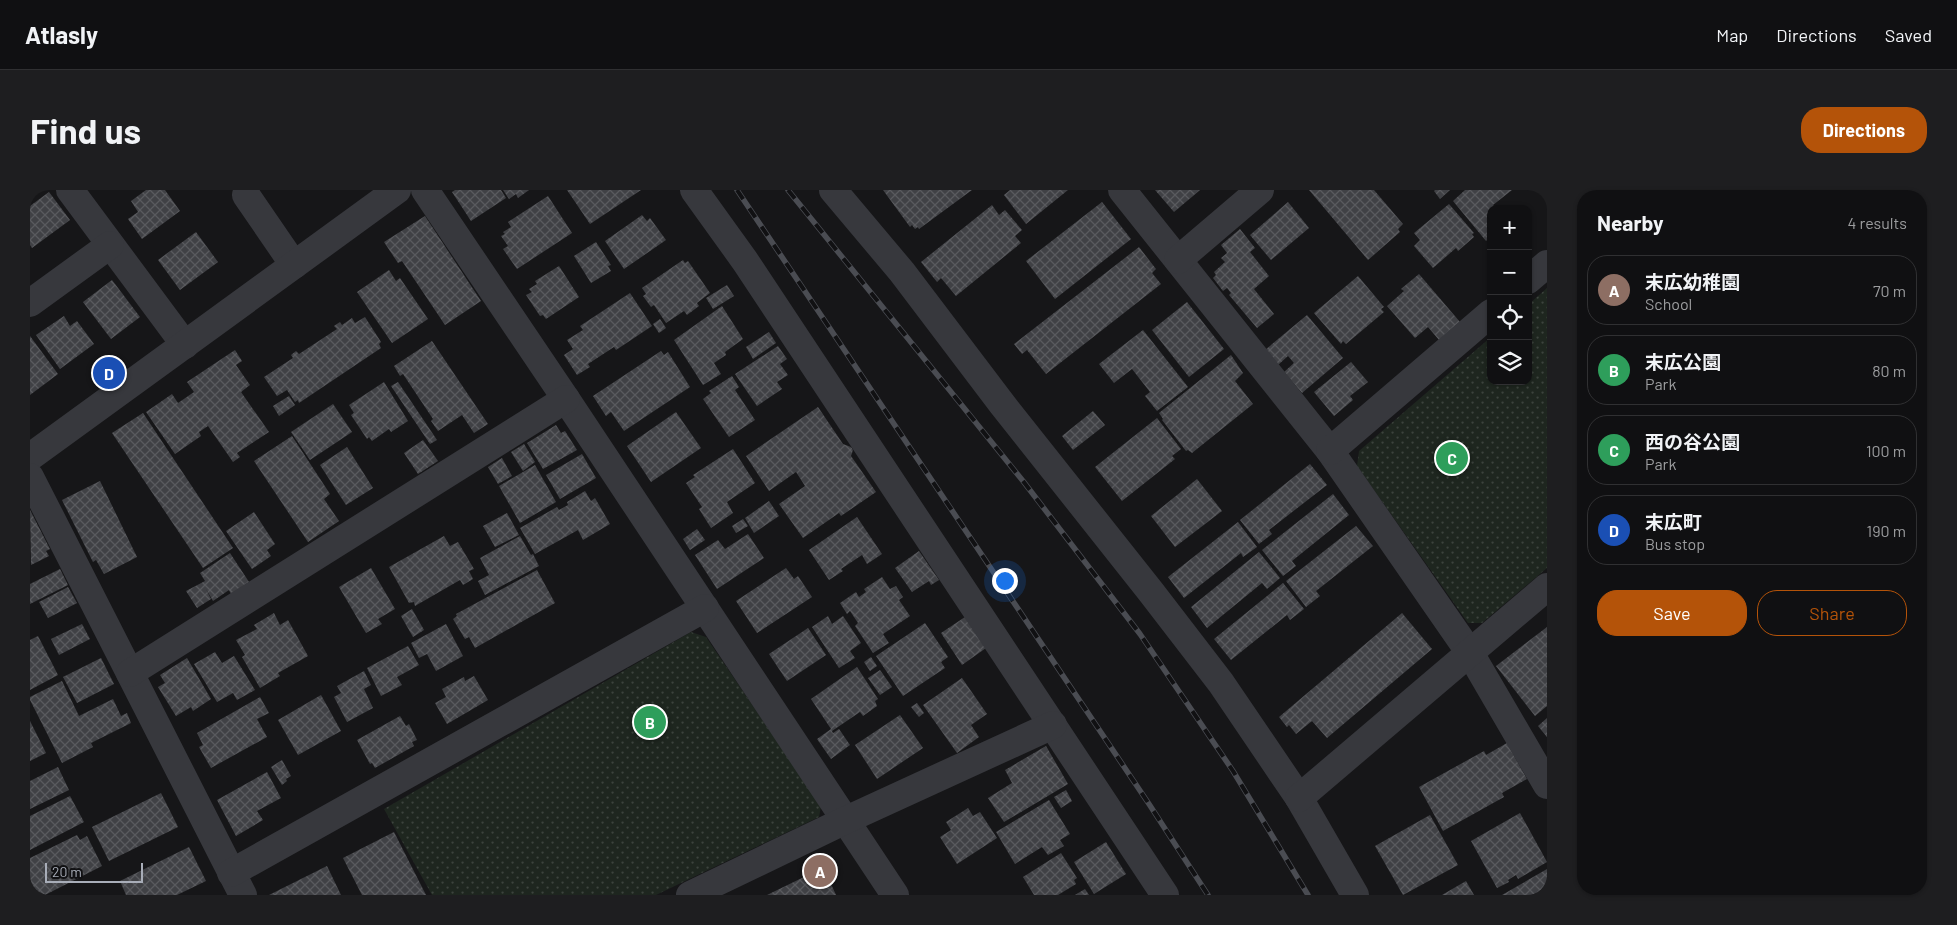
<!DOCTYPE html>
<html lang="en">
<head>
<meta charset="utf-8">
<style>
	:root { --surface:#101012; --page:#1e1e20; --text:#f1f3f6; --muted:#9c9d9f; --line:#303032; --accent:#b45309 }
	body { margin:0; font-family:Barlow,"Noto Sans JP",sans-serif; background:var(--page); color:var(--text) }
	.controls { position:absolute; right:15px; top:15px; display:grid; overflow:hidden; border-radius:10px; box-shadow:0 1px 4px #0004 }
	.controls button { width:45px; height:45px; display:grid; place-items:center; padding:0; border:0; border-bottom:1px solid var(--line); background:var(--surface); color:var(--text); font:25px sans-serif }
	.scale { position:absolute; left:15px; bottom:12px; width:98px; box-sizing:border-box; padding-left:5px; border:2px solid #a8adb8; border-top:0; font-size:14px; line-height:18px; white-space:nowrap; color:#a8adb8; -webkit-text-stroke:4px #111113; paint-order:stroke }
	.you { position:absolute; left:974px; top:390px; width:18px; height:18px; margin:-12px; border:4px solid #fff; border-radius:50%; background:#1a73e8; box-shadow:0 0 0 8px #1a73e833 }
	.badge { display:grid; place-items:center; width:32px; height:32px; border-radius:50%; background:var(--accent); color:#fff; font-size:16px; font-weight:700 }
	.pin { position:absolute; translate:-50% -50%; border:2px solid #fff; box-shadow:0 1px 5px #0006 }
	.list { margin:0; padding:0; list-style:none }
	h2 { display:flex; justify-content:space-between; align-items:center; height:65px; margin:0; padding:0 20px; font-size:21px }
	h2 small { font-size:16px; font-weight:400; color:var(--muted) }
	.list li { display:grid; grid-template-columns:32px 1fr auto; gap:15px; align-items:center; box-sizing:border-box; height:70px; margin:0 10px 10px; padding:0 10px; border:1px solid var(--line); border-radius:20px }
	.list b { display:block; font-size:19px; white-space:nowrap }
	.list p { margin:0; font-size:16px; white-space:nowrap; color:var(--muted) }
	.list em { font-size:16px; font-style:normal; color:var(--muted) }
	.actions { display:flex; gap:10px; padding:15px 20px }
	.actions a { flex:1; padding:11px 0; border:1px solid var(--accent); border-radius:20px; text-align:center; font-size:18px; color:var(--accent) }
	.actions .main { background:var(--accent); color:#fff }
	.icon { flex:none; width:28px; height:28px; fill:none; stroke:currentColor; stroke-width:2; stroke-linecap:round; stroke-linejoin:round }
	.map { position:relative; flex:none; width:1517px; height:705px; overflow:hidden; border-radius:20px }
	header { display:flex; align-items:center; gap:30px; box-sizing:border-box; height:70px; padding:0 25px; background:var(--surface); border-bottom:1px solid var(--line) }
	header strong { font-size:24px }
	nav { display:flex; gap:28px; margin-inline-start:auto; font-size:18px }
	.intro { display:flex; align-items:center; justify-content:space-between; box-sizing:border-box; height:120px; padding:0 30px }
	h1 { margin:0; font-size:35px }
	.button { padding:12px 22px; border-radius:20px; background:var(--accent); color:#fff; font-size:18px; font-weight:700 }
	main { display:flex; gap:30px; padding:0 30px }
	aside { flex:1; background:var(--surface); border-radius:20px; box-shadow:0 1px 4px #0004 }
	.map>svg:first-child { display:block }
	.grass { fill:url(#grass-dots) }
	.building { fill:url(#building-cross-hatch) }
	.lines { fill:none; stroke-linecap:round; stroke-linejoin:round }
	.minor { stroke:#37383d; stroke-width:28 }
	.rail-casing { stroke:#4a4c52; stroke-width:5.5 }
	.rail { stroke:#111113; stroke-width:4; stroke-dasharray:11; stroke-linecap:butt }
</style>
</head>
<body>
<header>
<strong>Atlasly</strong>
<nav><a>Map</a><a>Directions</a><a>Saved</a></nav>
</header>
<div class="intro"><h1>Find us</h1><a class="button">Directions</a></div>
<main>
<div class="map">
<svg width="1517" height="705" viewBox="0 0 1517 705">
	<defs>
		<pattern id="grass-dots" width="8" height="8" patternUnits="userSpaceOnUse" patternTransform="scale(1.25)"><rect width="8" height="8" fill="#1e261f"/><path d="M2 2h.1M6 6h.1" fill="none" stroke="#3c433d" stroke-width="1.8" stroke-linecap="round"/></pattern>
		<pattern id="building-cross-hatch" width="8" height="8" patternUnits="userSpaceOnUse" patternTransform="scale(1.25)"><rect width="8" height="8" fill="#404145"/><path d="M0 0l8 8M0 8l8-8" fill="none" stroke="#595a5e"/></pattern>
	</defs>
	<rect width="100%" height="100%" fill="#161618"/>
	<!-- grass -->
	<g class="grass">
		<polygon points="1517,98 1517,378 1452,433 1438,433 1327,276 1329,261 1461,147 1461,191 1498,191 1498,115"/>
		<polygon points="661,442 676,447 791,616 789,627 626,705 402,705 354,619"/>
	</g>
	<!-- building -->
	<g class="building">
		<polygon points="116,0 135,0 150,21 112,49 98,29 108,22 101,11"/>
		<polygon points="425,0 471,0 476,8 441,31 422,2"/>
		<polygon points="473,0 499,0 488,8 486,4 479,9"/>
		<polygon points="537,0 611,0 560,34"/>
		<polygon points="853,0 942,0 889,39 888,37 885,39 882,35 880,37"/>
		<polygon points="980,0 1038,0 996,34 974,5"/>
		<polygon points="1125,0 1170,0 1144,22"/>
		<polygon points="1279,0 1344,0 1373,34 1368,39 1370,42 1338,70"/>
		<polygon points="1405,0 1420,0 1410,9 1404,1"/>
		<polygon points="1435,0 1482,0 1463,15 1466,19 1461,19 1461,47 1456,51 1423,11"/>
		<polygon points="19,2 40,30 2,58 0,55 0,16"/>
		<polygon points="518,6 542,43 487,79 473,59 478,56 471,46 475,44 473,42 481,37 478,32"/>
		<polygon points="1072,12 1101,49 1025,109 996,71"/>
		<polygon points="1258,12 1279,38 1241,70 1220,45"/>
		<polygon points="1419,14 1444,43 1442,44 1444,47 1428,61 1426,58 1403,78 1384,56 1390,50 1384,43"/>
		<polygon points="962,15 969,25 975,20 992,40 985,46 991,53 926,106 911,88 907,92 891,72"/>
		<polygon points="612,25 617,31 620,28 636,50 594,79 575,51"/>
		<polygon points="395,26 451,111 415,135 372,71 368,73 354,52"/>
		<polygon points="1210,39 1225,58 1220,62 1239,86 1224,99 1244,124 1227,138 1199,105 1201,103 1197,98 1193,101 1183,88 1186,85 1184,82 1195,72 1191,68 1197,63 1191,55"/>
		<polygon points="166,42 188,72 150,100 128,70"/>
		<polygon points="566,52 581,75 578,76 581,81 561,93 544,66"/>
		<polygon points="1109,57 1126,79 1122,83 1131,94 1016,184 997,160 992,164 984,154"/>
		<polygon points="653,70 655,73 658,71 680,103 667,113 669,116 657,125 654,121 636,133 624,115 621,117 613,106 616,104 612,98"/>
		<polygon points="529,76 549,107 516,129 513,125 510,126 496,105 502,102 499,99 507,94 505,91"/>
		<polygon points="359,80 366,91 370,88 398,129 362,153 327,102"/>
		<polygon points="1389,84 1430,132 1409,150 1398,137 1385,148 1357,116 1374,101 1371,99"/>
		<polygon points="1328,86 1354,117 1351,119 1354,122 1316,154 1313,151 1311,154 1284,123"/>
		<polygon points="82,90 110,127 81,149 53,112"/>
		<polygon points="697,95 704,106 683,119 676,108"/>
		<polygon points="600,103 622,136 586,160 584,157 558,174 560,177 547,185 534,165 543,159 537,150 553,140 550,136"/>
		<polygon points="1157,112 1194,159 1159,187 1122,140"/>
		<polygon points="692,116 713,149 695,162 696,165 684,173 691,184 673,195 644,150"/>
		<polygon points="1277,125 1313,168 1272,203 1254,182 1264,173 1258,166 1248,175 1235,160"/>
		<polygon points="34,126 40,136 47,131 64,154 30,179 6,145"/>
		<polygon points="335,127 351,152 349,154 351,158 269,213 268,210 265,212 257,200 247,206 234,187 263,168 261,165 266,161 269,164 307,139 304,136 310,132 312,135 322,128 325,133"/>
		<polygon points="630,129 636,138 629,143 623,134"/>
		<polygon points="1113,140 1158,197 1127,221 1115,206 1120,202 1102,179 1084,193 1069,174"/>
		<polygon points="739,142 746,153 723,169 716,157"/>
		<polygon points="0,146 28,184 0,205"/>
		<polygon points="402,151 458,234 444,243 432,225 408,241 401,231 403,229 373,184 370,186 364,176"/>
		<polygon points="748,156 757,169 750,174 758,185 747,192 752,199 727,216 705,184"/>
		<polygon points="205,160 212,171 206,175 220,195 211,202 239,242 207,263 210,267 203,272 178,236 169,242 171,246 145,264 116,222 142,204 148,213 164,202 157,192"/>
		<polygon points="631,161 634,165 638,162 660,197 594,241 581,222 576,226 563,206"/>
		<polygon points="1201,165 1213,183 1205,191 1223,214 1162,263 1158,260 1156,261 1132,230 1133,229 1129,223"/>
		<polygon points="1321,172 1338,192 1320,206 1323,210 1304,226 1284,202"/>
		<polygon points="702,186 709,197 705,200 725,230 699,247 673,209 681,203 679,201"/>
		<polygon points="354,192 378,231 361,242 359,239 342,251 339,247 337,249 321,225 324,223 319,215"/>
		<polygon points="368,192 407,250 400,254 361,196"/>
		<polygon points="259,206 265,215 249,226 243,216"/>
		<polygon points="303,214 322,242 280,270 261,242"/>
		<polygon points="788,217 813,254 821,257 823,260 821,266 846,302 811,326 809,323 773,348 749,314 775,296 766,282 739,301 716,266"/>
		<polygon points="1063,221 1075,235 1043,260 1032,246"/>
		<polygon points="646,222 671,258 621,292 597,256"/>
		<polygon points="113,223 203,358 173,378 82,243"/>
		<polygon points="1127,228 1151,259 1142,266 1145,269 1092,311 1065,277"/>
		<polygon points="526,235 531,243 535,241 547,260 513,279 497,253"/>
		<polygon points="262,246 300,304 294,309 309,331 278,352 224,271"/>
		<polygon points="393,250 408,271 388,284 374,263"/>
		<polygon points="494,254 505,272 493,281 481,262"/>
		<polygon points="317,257 343,298 316,315 290,275"/>
		<polygon points="703,259 725,293 697,312 703,323 681,338 669,319 672,317 656,293 665,287 663,285"/>
		<polygon points="552,264 566,288 530,309 516,285"/>
		<polygon points="472,268 482,286 468,294 458,277"/>
		<polygon points="1280,274 1297,295 1239,340 1242,344 1229,354 1210,330"/>
		<polygon points="505,275 526,312 490,333 469,296"/>
		<polygon points="1167,289 1192,321 1145,357 1121,326"/>
		<polygon points="70,291 107,367 74,384 66,370 63,372 32,310"/>
		<polygon points="555,301 561,311 565,308 580,334 553,350 548,340 505,364 490,338 527,317 529,320 538,315 537,312"/>
		<polygon points="1303,304 1319,325 1262,371 1266,376 1253,386 1232,360"/>
		<polygon points="739,311 749,326 724,343 715,328"/>
		<polygon points="0,320 20,359 16,361 19,366 1,375"/>
		<polygon points="224,322 245,354 237,360 241,366 222,379 196,341"/>
		<polygon points="477,323 489,345 465,357 453,336"/>
		<polygon points="827,327 852,364 837,374 832,365 811,379 813,381 799,390 779,360"/>
		<polygon points="713,329 718,336 706,343 702,336"/>
		<polygon points="1208,332 1227,357 1213,367 1211,363 1154,408 1138,387"/>
		<polygon points="1326,336 1343,356 1286,401 1290,406 1276,417 1256,391"/>
		<polygon points="667,339 675,350 660,360 653,349"/>
		<polygon points="718,344 734,368 687,399 665,365 688,350 695,359"/>
		<polygon points="414,346 420,356 428,352 444,379 439,381 443,389 433,395 430,390 385,416 384,412 379,413 359,377"/>
		<polygon points="490,346 501,365 503,364 509,376 455,405 448,391 459,385 450,368"/>
		<polygon points="889,361 909,390 901,395 899,391 882,402 865,378"/>
		<polygon points="1229,362 1250,388 1237,399 1232,393 1177,438 1161,417"/>
		<polygon points="200,363 219,392 201,404 199,400 183,411 176,399 181,409 167,418 156,401 175,391 170,383"/>
		<polygon points="341,378 365,419 348,429 352,434 336,443 309,397"/>
		<polygon points="756,378 764,389 768,386 782,407 727,443 706,411"/>
		<polygon points="30,379 38,395 0,414 0,394"/>
		<polygon points="507,380 525,413 445,458 439,447 435,449 423,429 427,426 426,424"/>
		<polygon points="852,387 860,399 866,396 873,407 869,410 880,426 853,444 859,453 843,463 825,436 828,433 820,421 817,424 810,413 826,402 829,407 836,402 834,399"/>
		<polygon points="1253,393 1274,419 1260,430 1257,425 1201,470 1184,449"/>
		<polygon points="38,397 47,413 18,428 9,412"/>
		<polygon points="382,419 394,440 383,447 371,426"/>
		<polygon points="244,423 250,435 258,430 278,466 248,483 250,486 230,498 212,467 215,465 206,450 227,439 224,435"/>
		<polygon points="1372,423 1402,459 1297,548 1282,531 1266,544 1259,535 1257,537 1249,527"/>
		<polygon points="798,426 802,434 813,426 831,453 820,461 825,468 809,478 782,437"/>
		<polygon points="935,427 956,458 932,475 911,443"/>
		<polygon points="895,433 918,467 911,472 915,478 873,506 846,466"/>
		<polygon points="52,434 60,449 29,465 21,449"/>
		<polygon points="416,434 433,466 406,481 397,464 389,468 381,453"/>
		<polygon points="1517,437 1517,516 1505,526 1466,476"/>
		<polygon points="778,438 796,465 757,491 739,464"/>
		<polygon points="8,446 28,485 0,500 0,450"/>
		<polygon points="378,456 389,475 367,487 372,495 351,506 337,478"/>
		<polygon points="185,462 192,473 204,466 225,500 207,510 203,503 187,512 164,474"/>
		<polygon points="841,467 847,476 840,481 834,472"/>
		<polygon points="71,468 84,494 47,513 33,487"/>
		<polygon points="157,468 181,509 163,521 161,517 146,526 128,497 135,493 130,485"/>
		<polygon points="827,477 848,509 845,511 847,516 833,526 830,522 802,541 803,543 809,539 820,555 801,569 787,549 801,539 781,509"/>
		<polygon points="850,480 862,497 850,505 838,488"/>
		<polygon points="334,481 341,495 334,499 343,518 317,532 304,507 311,503 307,496"/>
		<polygon points="444,486 458,510 417,534 405,513 416,507 412,499 434,487 435,491"/>
		<polygon points="932,488 957,524 941,535 949,547 927,563 893,515"/>
		<polygon points="32,491 49,526 83,509 91,526 97,523 101,533 61,553 63,557 32,573 0,510 0,507"/>
		<polygon points="291,505 311,541 268,565 248,530"/>
		<polygon points="230,507 239,523 227,529 237,547 181,578 169,557 173,555 167,543"/>
		<polygon points="887,513 894,523 889,527 881,517"/>
		<polygon points="870,525 893,558 847,589 825,555"/>
		<polygon points="370,526 376,536 379,534 387,550 382,552 384,556 345,578 342,573 340,574 327,550"/>
		<polygon points="1517,528 1517,547 1508,536"/>
		<polygon points="0,531 16,563 0,571"/>
		<polygon points="1477,553 1497,589 1472,603 1474,607 1413,641 1389,597 1454,561 1456,565"/>
		<polygon points="1016,556 1038,594 974,632 958,608 982,593 975,580"/>
		<polygon points="252,570 261,586 256,589 257,591 252,595 241,577"/>
		<polygon points="28,577 39,600 0,619 0,591"/>
		<polygon points="237,582 251,608 227,621 233,630 206,646 187,610"/>
		<polygon points="1036,600 1042,611 1031,618 1024,607"/>
		<polygon points="131,603 148,637 79,671 62,637"/>
		<polygon points="40,606 54,632 0,660 0,626"/>
		<polygon points="1019,610 1040,644 1030,650 1034,656 1018,665 1012,657 985,674 966,642"/>
		<polygon points="938,618 943,626 950,622 967,648 927,674 910,647 921,640 916,632"/>
		<polygon points="1490,623 1517,672 1488,689 1486,685 1478,690 1479,692 1467,698 1441,651"/>
		<polygon points="1400,625 1428,675 1373,705 1345,656"/>
		<polygon points="364,642 396,705 332,705 313,668"/>
		<polygon points="47,645 50,650 57,646 72,676 15,705 0,705 0,668"/>
		<polygon points="1076,652 1096,684 1064,704 1044,672"/>
		<polygon points="159,657 176,691 147,705 96,705 90,691"/>
		<polygon points="1031,663 1047,688 1044,690 1046,694 1028,705 1004,705 993,687"/>
		<polygon points="791,672 806,705 737,705 776,686 774,681"/>
		<polygon points="297,676 311,705 239,705"/>
		<polygon points="1517,679 1517,705 1472,705"/>
		<polygon points="1436,691 1444,705 1412,705"/>
		<polygon points="1055,699 1059,705 1045,705"/>
	</g>
	<g class="lines">
		<!-- minor -->
		<g class="minor">
			<polyline points="40,0 155,155"/>
			<polyline points="395,0 536,209 865,705"/>
			<polyline points="664,0 715,71 1135,705"/>
			<polyline points="803,0 872,82 972,214 1121,402 1191,493 1269,608 1325,705"/>
			<polyline points="1092,0 1300,261 1440,463 1517,595"/>
			<polyline points="216,5 264,75"/>
			<polyline points="1148,70 1230,0"/>
			<polyline points="1498,90 1517,74"/>
			<polyline points="0,113 80,55"/>
			<polyline points="1300,261 1461,123"/>
			<polyline points="0,267 367,0"/>
			<polyline points="0,287 213,705"/>
			<polyline points="100,483 536,209"/>
			<polyline points="1269,608 1517,397"/>
			<polyline points="201,683 675,418"/>
			<polyline points="660,705 816,630 1023,535"/>
		</g>
		<!-- rail casing -->
		<g class="rail-casing">
			<g id="rail">
				<polyline points="707,0 1119,614 1178,705"/>
				<polyline points="758,0 993,291 1110,444 1203,581 1278,705"/>
			</g>
		</g>
		<!-- rail -->
		<use href="#rail" class="rail"/>
	</g>
</svg>
<div class="controls">
<button>+</button>
<button>−</button>
<button><svg class="icon" aria-label="locate" viewBox="0 0 24 24"><circle cx="12" cy="12" r="6"/><path d="M12 2v4M12 18v4M2 12h4M18 12h4"/></svg></button>
<button><svg class="icon" aria-label="layers" viewBox="0 0 24 24"><path d="M12 4l9 5-9 5-9-5zM3 14l9 5 9-5"/></svg></button>
</div>
<div class="scale">20 m</div>
<div class="you"></div>
<div class="pin badge" style="left:790px;top:681px;background:#8d6e63">A</div>
<div class="pin badge" style="left:620px;top:532px;background:#2e9e5b">B</div>
<div class="pin badge" style="left:1422px;top:268px;background:#2e9e5b">C</div>
<div class="pin badge" style="left:79px;top:183px;background:#1a4fb4">D</div>
</div>
<aside>
<h2>Nearby<small>4 results</small></h2>
<ul class="list">
<li><span class="badge" style="background:#8d6e63">A</span><div><b>末広幼稚園</b><p>School</p></div><em>70 m</em></li>
<li><span class="badge" style="background:#2e9e5b">B</span><div><b>末広公園</b><p>Park</p></div><em>80 m</em></li>
<li><span class="badge" style="background:#2e9e5b">C</span><div><b>西の谷公園</b><p>Park</p></div><em>100 m</em></li>
<li><span class="badge" style="background:#1a4fb4">D</span><div><b>末広町</b><p>Bus stop</p></div><em>190 m</em></li>
</ul>
<div class="actions"><a class="main">Save</a><a>Share</a></div>
</aside>
</main>
</body>
</html>
